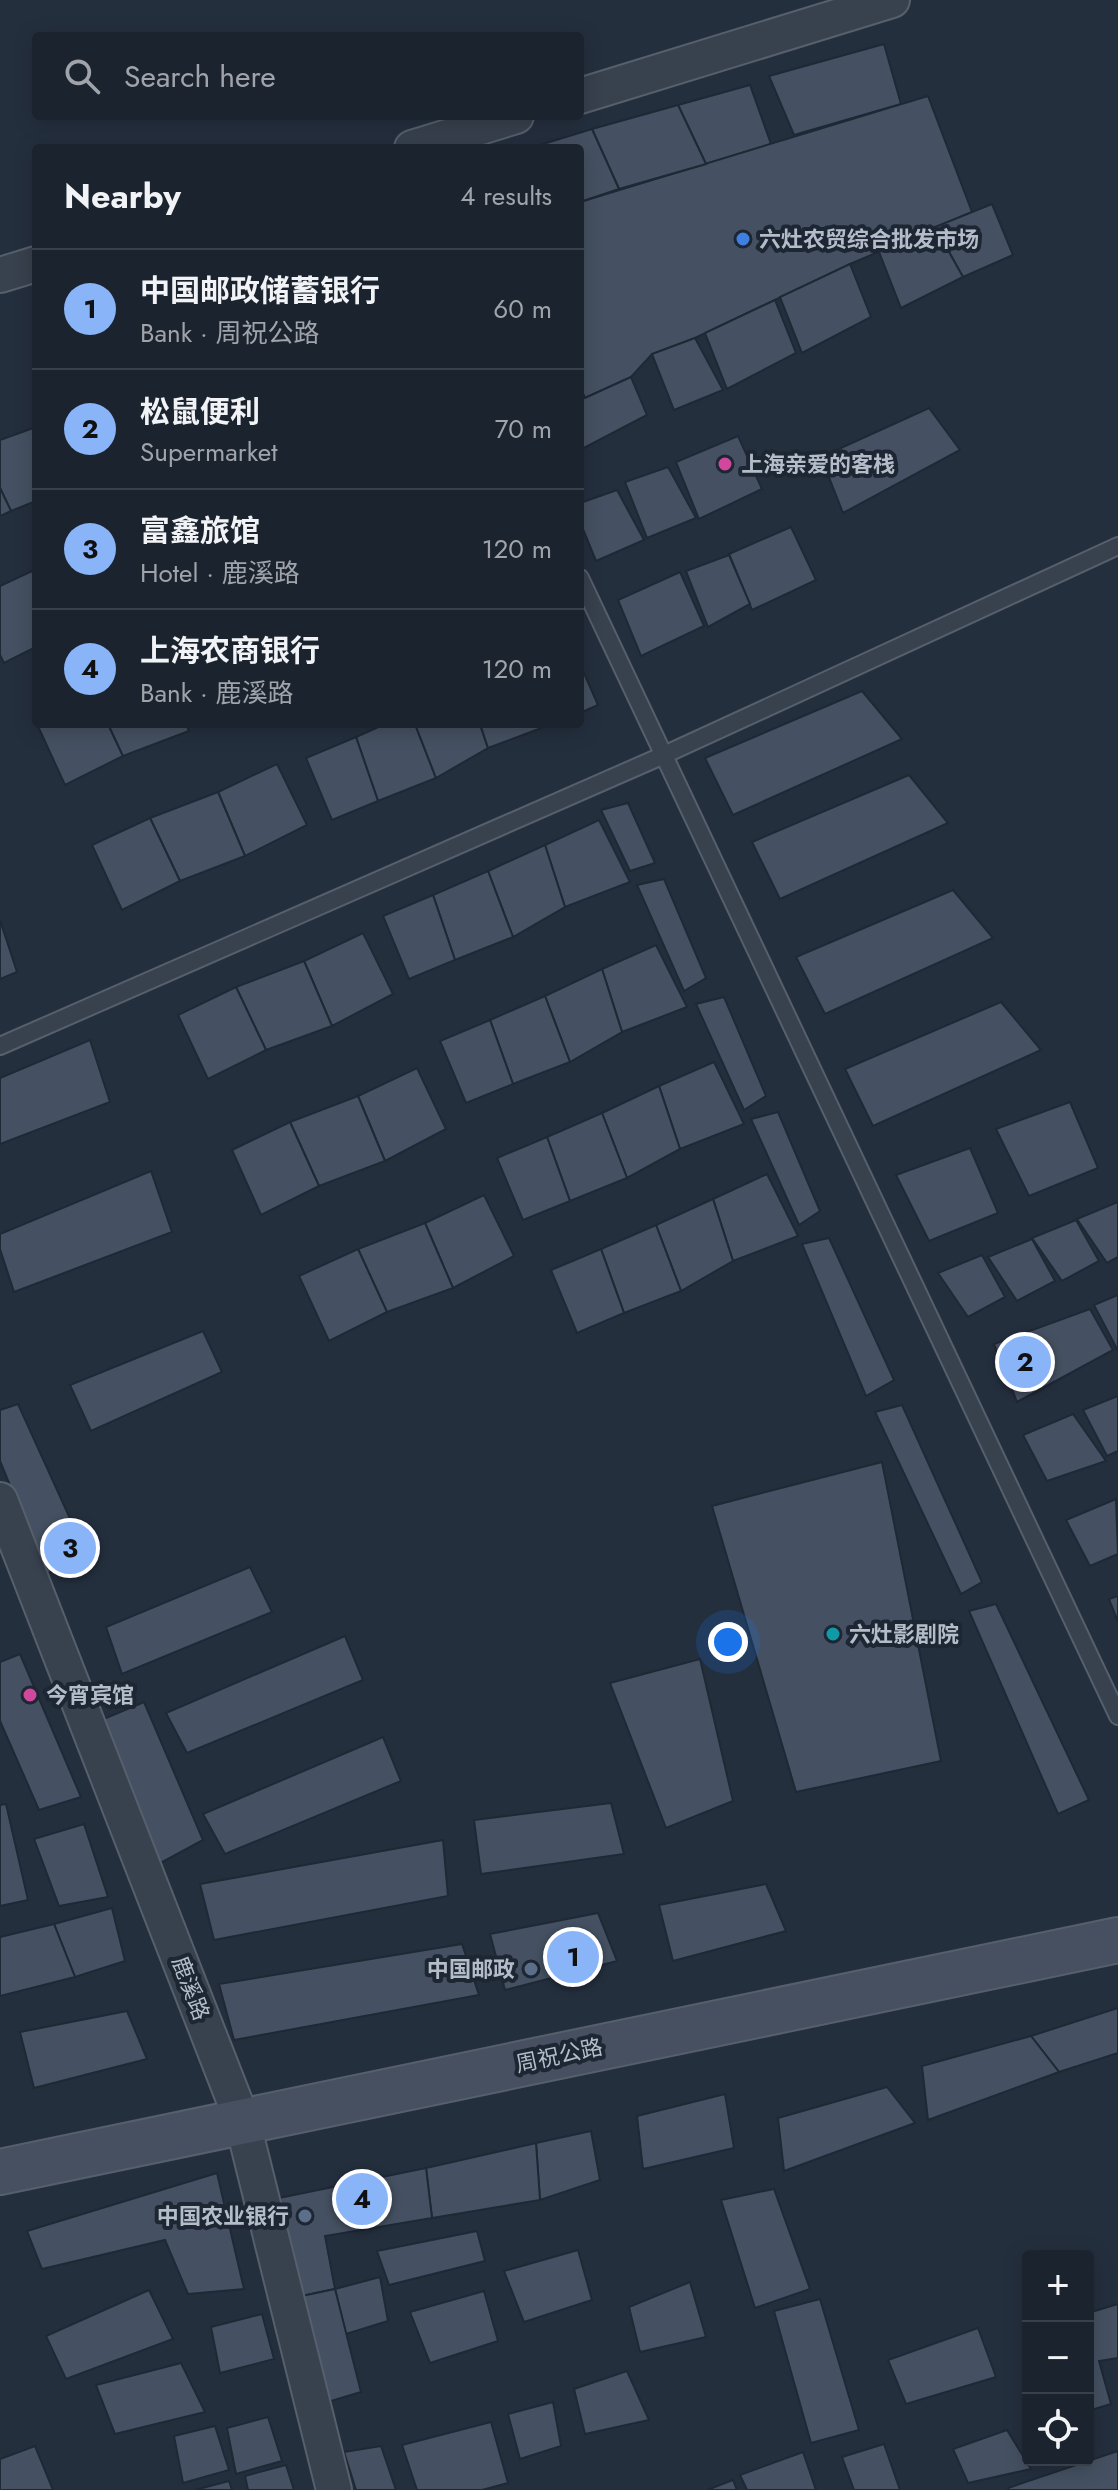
<!DOCTYPE html>
<html lang="en">
<head>
<meta charset="utf-8">
<style>
	:root { --surface:#1b232e; --page:#242b36; --text:#f1f3f6; --muted:#a0a4aa; --line:#39404a; --accent:#8ab4f8 }
	body { margin:0; font-family:Jost,"Noto Sans SC",sans-serif; background:var(--page); color:var(--text) }
	.controls { position:absolute; right:24px; bottom:24px; display:grid; overflow:hidden; border-radius:8px; box-shadow:0 4px 20px #0003 }
	.controls button { width:72px; height:72px; display:grid; place-items:center; padding:0; border:0; border-bottom:2px solid var(--line); background:var(--surface); color:var(--text); font:40px sans-serif }
	.you { position:absolute; left:728px; top:1642px; width:28px; height:28px; margin:-20px; border:6px solid #fff; border-radius:50%; background:#1a73e8; box-shadow:0 0 0 12px #1a73e833 }
	.badge { display:grid; place-items:center; width:52px; height:52px; border-radius:50%; background:var(--accent); color:#111; font-size:26px; font-weight:700 }
	.pin { position:absolute; translate:-50% -50%; border:4px solid #fff; box-shadow:0 2px 8px #0006 }
	.list { margin:0; padding:0; list-style:none }
	h2 { display:flex; justify-content:space-between; align-items:center; height:104px; margin:0; padding:0 32px; font-size:34px }
	h2 small { font-size:26px; font-weight:400; color:var(--muted) }
	.list li { display:grid; grid-template-columns:52px 1fr auto; gap:24px; align-items:center; box-sizing:border-box; height:120px; padding:0 32px; border-top:2px solid var(--line) }
	.list b { display:block; font-size:30px; white-space:nowrap }
	.list p { margin:0; font-size:26px; white-space:nowrap; color:var(--muted) }
	.list em { font-size:26px; font-style:normal; color:var(--muted) }
	.icon { flex:none; width:44px; height:44px; fill:none; stroke:currentColor; stroke-width:2; stroke-linecap:round; stroke-linejoin:round }
	.map { position:relative; flex:none; width:1118px; height:2490px; overflow:hidden }
	.search { position:absolute; background:var(--surface); box-shadow:0 4px 20px #0003; left:32px; top:32px; width:552px; height:88px; display:flex; align-items:center; gap:20px; box-sizing:border-box; padding:0 28px; border-radius:8px; color:var(--muted); font-size:30px }
	.panel { position:absolute; background:var(--surface); box-shadow:0 4px 20px #0003; left:32px; top:144px; width:552px; height:584px; border-radius:8px }
	.map>svg:first-child { display:block }
	.building { fill:#455162; stroke:#1f2835; stroke-width:2 }
	.lines { fill:none; stroke-linecap:round; stroke-linejoin:round }
	.lane-casing { stroke:#565f6c; stroke-width:20 }
	.street-casing { stroke:#565f6c; stroke-width:38 }
	.secondary-casing { stroke:#565f6c; stroke-width:48 }
	.lane { stroke:#38414e; stroke-width:16 }
	.street { stroke:#38414e; stroke-width:34 }
	.secondary { stroke:#465061; stroke-width:44 }
	.shop-dot { fill:#3f7fe0; stroke:#1d2633; stroke-width:3 }
	.hotel-dot { fill:#d1479c; stroke:#1d2633; stroke-width:3 }
	.culture-dot { fill:#0f9aa8; stroke:#1d2633; stroke-width:3 }
	.service-dot { fill:#5c6f8a; stroke:#1d2633; stroke-width:3 }
	.labels { text-anchor:middle; stroke-width:8; stroke-linejoin:round; paint-order:stroke }
	.poi-label { font-size:22px; font-weight:bold; fill:#b4bcc9; stroke:#1d2633; text-anchor:start }
	.street-label { font-size:22px; fill:#b4bcc9; stroke:#1d2633 }
</style>
</head>
<body>
<div class="map">
<svg width="1118" height="2490" viewBox="0 0 1118 2490">
	<rect width="100%" height="100%" fill="#242f3e"/>
	<!-- building -->
	<g class="building">
		<polygon points="884,44 901,104 794,135 769,76"/>
		<polygon points="750,85 771,144 706,164 678,105"/>
		<polygon points="928,96 972,212 850,264 695,338 652,354 631,377 585,398 580,388 580,202"/>
		<polygon points="678,105 706,164 619,189 592,129"/>
		<polygon points="592,129 619,189 580,202 580,148 530,148"/>
		<polygon points="992,204 1013,255 963,277 935,227"/>
		<polygon points="935,227 963,277 901,308 879,252"/>
		<polygon points="850,264 871,317 802,353 780,297"/>
		<polygon points="775,300 796,353 727,389 705,333"/>
		<polygon points="695,338 723,390 674,410 652,354"/>
		<polygon points="631,377 647,415 580,450 580,388 585,398"/>
		<polygon points="929,408 960,450 843,513 821,457"/>
		<polygon points="36,427 36,501 11,511 0,488 0,440"/>
		<polygon points="738,436 762,489 699,519 676,462"/>
		<polygon points="668,467 696,518 647,538 625,482"/>
		<polygon points="0,488 11,511 0,516"/>
		<polygon points="617,490 644,540 596,561 580,522 580,503"/>
		<polygon points="791,527 816,580 752,610 729,554"/>
		<polygon points="729,555 750,604 708,627 686,571"/>
		<polygon points="32,571 36,579 36,647 4,663 0,655 0,586"/>
		<polygon points="680,572 704,626 641,656 618,600"/>
		<polygon points="580,664 598,705 580,713"/>
		<polygon points="862,691 902,739 733,815 705,758"/>
		<polygon points="37,724 108,724 123,756 65,785"/>
		<polygon points="108,724 186,724 189,731 123,756"/>
		<polygon points="385,724 415,724 436,778 378,801 356,737"/>
		<polygon points="415,724 480,724 488,748 436,778"/>
		<polygon points="480,724 552,724 488,748"/>
		<polygon points="356,737 378,801 332,820 306,758"/>
		<polygon points="277,764 307,825 245,856 218,792"/>
		<polygon points="909,775 948,823 780,899 752,842"/>
		<polygon points="218,792 245,856 180,881 150,818"/>
		<polygon points="628,803 655,863 630,871 601,810"/>
		<polygon points="150,818 180,881 122,910 92,845"/>
		<polygon points="599,820 630,882 565,907 545,845"/>
		<polygon points="545,845 565,907 513,937 488,871"/>
		<polygon points="488,871 513,937 455,960 433,895"/>
		<polygon points="664,879 706,978 684,991 637,885"/>
		<polygon points="953,890 993,938 825,1014 796,957"/>
		<polygon points="433,895 455,960 409,979 383,916"/>
		<polygon points="0,920 17,972 0,979"/>
		<polygon points="363,933 393,994 332,1026 304,961"/>
		<polygon points="656,945 687,1007 622,1032 602,969"/>
		<polygon points="304,961 332,1026 266,1050 236,987"/>
		<polygon points="602,969 622,1032 570,1062 545,996"/>
		<polygon points="236,987 266,1050 208,1079 178,1015"/>
		<polygon points="545,996 570,1062 513,1084 490,1020"/>
		<polygon points="724,997 766,1096 744,1110 696,1004"/>
		<polygon points="1001,1002 1041,1050 873,1126 845,1069"/>
		<polygon points="490,1020 513,1084 466,1103 440,1041"/>
		<polygon points="90,1040 110,1102 0,1144 0,1078"/>
		<polygon points="714,1062 744,1124 680,1149 659,1086"/>
		<polygon points="417,1068 446,1129 385,1161 358,1096"/>
		<polygon points="659,1086 680,1149 627,1178 602,1113"/>
		<polygon points="358,1096 385,1161 319,1186 290,1122"/>
		<polygon points="1070,1102 1098,1168 1029,1196 996,1129"/>
		<polygon points="778,1112 820,1211 799,1225 751,1119"/>
		<polygon points="602,1113 627,1178 570,1201 547,1137"/>
		<polygon points="290,1122 319,1186 261,1215 232,1150"/>
		<polygon points="547,1137 570,1201 523,1220 497,1158"/>
		<polygon points="970,1148 998,1213 929,1241 896,1175"/>
		<polygon points="151,1171 172,1232 14,1292 0,1249 0,1234"/>
		<polygon points="767,1174 798,1236 733,1261 713,1199"/>
		<polygon points="484,1195 514,1256 453,1288 425,1223"/>
		<polygon points="713,1199 733,1261 681,1291 656,1225"/>
		<polygon points="1118,1202 1118,1257 1107,1263 1077,1219"/>
		<polygon points="1076,1220 1099,1261 1062,1281 1032,1238"/>
		<polygon points="425,1223 453,1288 387,1312 358,1249"/>
		<polygon points="656,1225 681,1291 624,1313 601,1249"/>
		<polygon points="829,1238 894,1380 866,1396 802,1244"/>
		<polygon points="1032,1239 1055,1281 1017,1301 988,1257"/>
		<polygon points="358,1249 387,1312 329,1341 299,1276"/>
		<polygon points="601,1249 624,1313 577,1333 551,1270"/>
		<polygon points="982,1255 1005,1297 968,1317 938,1273"/>
		<polygon points="1118,1295 1118,1351 1094,1305"/>
		<polygon points="1090,1309 1113,1350 1017,1402 994,1344"/>
		<polygon points="203,1331 222,1372 91,1431 70,1385"/>
		<polygon points="1118,1396 1118,1451 1107,1456 1083,1410"/>
		<polygon points="18,1404 87,1556 46,1574 0,1461 0,1410"/>
		<polygon points="902,1405 982,1582 961,1594 875,1412"/>
		<polygon points="1073,1414 1106,1461 1047,1481 1023,1435"/>
		<polygon points="882,1462 941,1761 796,1792 712,1506"/>
		<polygon points="1116,1499 1118,1554 1090,1566 1066,1520"/>
		<polygon points="250,1567 272,1612 122,1674 106,1627"/>
		<polygon points="1118,1596 1118,1622 1109,1599"/>
		<polygon points="996,1604 1089,1800 1058,1814 969,1611"/>
		<polygon points="345,1636 363,1680 187,1753 166,1713"/>
		<polygon points="20,1654 81,1797 39,1810 0,1721 0,1662"/>
		<polygon points="700,1659 733,1801 666,1828 610,1683"/>
		<polygon points="144,1702 203,1840 155,1866 94,1723"/>
		<polygon points="383,1737 401,1781 225,1854 203,1814"/>
		<polygon points="611,1803 624,1854 481,1874 474,1820"/>
		<polygon points="6,1804 28,1900 0,1906 0,1805"/>
		<polygon points="84,1824 108,1897 59,1906 34,1839"/>
		<polygon points="443,1840 448,1896 214,1940 200,1884"/>
		<polygon points="766,1884 786,1931 673,1961 659,1905"/>
		<polygon points="112,1908 125,1961 75,1977 54,1924"/>
		<polygon points="598,1913 617,1961 505,1990 490,1934"/>
		<polygon points="54,1924 75,1977 0,1996 0,1937"/>
		<polygon points="462,1944 479,1995 234,2040 219,1984"/>
		<polygon points="1118,2008 1118,2053 1059,2072 1031,2036"/>
		<polygon points="127,2011 147,2059 34,2088 20,2032"/>
		<polygon points="1031,2036 1059,2072 928,2120 922,2066"/>
		<polygon points="887,2087 915,2123 784,2171 778,2118"/>
		<polygon points="725,2094 734,2148 643,2169 637,2116"/>
		<polygon points="591,2131 600,2180 540,2200 536,2143"/>
		<polygon points="536,2143 540,2200 432,2218 426,2168"/>
		<polygon points="426,2168 432,2218 325,2236 335,2289 297,2297 279,2198"/>
		<polygon points="217,2173 244,2289 188,2294 165,2240 42,2269 27,2231"/>
		<polygon points="774,2189 810,2289 755,2308 721,2200"/>
		<polygon points="477,2231 485,2261 389,2285 377,2251"/>
		<polygon points="578,2250 592,2300 524,2322 504,2271"/>
		<polygon points="380,2277 388,2321 346,2334 335,2289"/>
		<polygon points="690,2282 706,2337 640,2352 629,2307"/>
		<polygon points="335,2289 361,2392 321,2404 297,2297"/>
		<polygon points="149,2290 173,2339 66,2379 46,2336"/>
		<polygon points="484,2291 498,2341 430,2363 410,2312"/>
		<polygon points="820,2299 859,2430 811,2443 774,2311"/>
		<polygon points="1118,2304 1118,2358 1099,2361 1111,2404 1088,2411 1088,2313"/>
		<polygon points="262,2314 274,2359 220,2373 211,2327"/>
		<polygon points="978,2328 996,2377 906,2404 888,2360"/>
		<polygon points="181,2363 205,2412 115,2434 96,2385"/>
		<polygon points="627,2371 649,2420 585,2434 574,2389"/>
		<polygon points="553,2402 561,2446 520,2459 508,2414"/>
		<polygon points="268,2417 282,2461 236,2474 227,2428"/>
		<polygon points="491,2422 508,2483 482,2490 417,2490 402,2445"/>
		<polygon points="215,2426 229,2470 183,2483 174,2436"/>
		<polygon points="1007,2430 1031,2469 968,2483 953,2449"/>
		<polygon points="884,2444 900,2490 854,2490 842,2457"/>
		<polygon points="35,2446 53,2490 0,2490 0,2459"/>
		<polygon points="381,2446 396,2490 356,2490 344,2452"/>
		<polygon points="1118,2451 1118,2490 1009,2490 1008,2488"/>
		<polygon points="803,2452 816,2490 747,2490 740,2475"/>
		<polygon points="286,2465 294,2490 248,2490 245,2476"/>
		<polygon points="733,2480 737,2490 707,2490"/>
		<polygon points="229,2481 232,2490 195,2490"/>
	</g>
	<g class="lines">
		<!-- lane casing -->
		<g class="lane-casing">
			<g id="lane">
				<polyline points="580,578 1118,1716"/>
				<polyline points="0,1046 664,755 1118,546"/>
			</g>
		</g>
		<!-- street casing -->
		<g class="street-casing">
			<g id="street">
				<polyline points="580,96 892,0"/>
				<polyline points="412,148 516,116"/>
				<polyline points="0,275 36,264"/>
				<polyline points="0,1500 242,2120 334,2490"/>
			</g>
		</g>
		<!-- secondary casing -->
		<g class="secondary-casing">
			<polyline id="secondary" points="0,2172 1118,1940"/>
		</g>
		<!-- lane -->
		<use href="#lane" class="lane"/>
		<!-- street -->
		<use href="#street" class="street"/>
		<!-- secondary -->
		<use href="#secondary" class="secondary"/>
	</g>
	<!-- markers -->
	<circle class="shop-dot" cx="743" cy="239" r="8"/>
	<g class="hotel-dot">
		<circle cx="725" cy="464" r="8"/>
		<circle cx="30" cy="1695" r="8"/>
	</g>
	<circle class="culture-dot" cx="833" cy="1634" r="8"/>
	<g class="service-dot">
		<circle cx="531" cy="1969" r="8"/>
		<circle cx="305" cy="2216" r="8"/>
	</g>
	<g class="labels">
		<!-- poi labels -->
		<g class="poi-label">
			<text x="759" y="247">六灶农贸综合批发市场</text>
			<text x="741" y="472">上海亲爱的客栈</text>
			<text x="849" y="1642">六灶影剧院</text>
			<text x="46" y="1703">今宵宾馆</text>
			<text x="515" y="1977" text-anchor="end">中国邮政</text>
			<text x="289" y="2224" text-anchor="end">中国农业银行</text>
		</g>
		<!-- street labels -->
		<g class="street-label">
			<text transform="translate(191 1988) rotate(69)" y="8">鹿溪路</text>
			<text transform="translate(559 2055) rotate(-12)" y="8">周祝公路</text>
		</g>
	</g>
</svg>
<div class="controls">
<button>+</button>
<button>−</button>
<button><svg class="icon" aria-label="locate" viewBox="0 0 24 24"><circle cx="12" cy="12" r="6"/><path d="M12 2v4M12 18v4M2 12h4M18 12h4"/></svg></button>
</div>
<div class="you"></div>
<div class="pin badge" style="left:573px;top:1957px">1</div>
<div class="pin badge" style="left:1025px;top:1362px">2</div>
<div class="pin badge" style="left:70px;top:1548px">3</div>
<div class="pin badge" style="left:362px;top:2199px">4</div>
<div class="search"><svg class="icon" aria-label="search" viewBox="0 0 24 24"><circle cx="10" cy="10" r="6"/><path d="M15 15l6 6"/></svg>Search here</div>
<section class="panel">
<h2>Nearby<small>4 results</small></h2>
<ul class="list">
<li><span class="badge">1</span><div><b>中国邮政储蓄银行</b><p>Bank · 周祝公路</p></div><em>60 m</em></li>
<li><span class="badge">2</span><div><b>松鼠便利</b><p>Supermarket</p></div><em>70 m</em></li>
<li><span class="badge">3</span><div><b>富鑫旅馆</b><p>Hotel · 鹿溪路</p></div><em>120 m</em></li>
<li><span class="badge">4</span><div><b>上海农商银行</b><p>Bank · 鹿溪路</p></div><em>120 m</em></li>
</ul>
</section>
</div>
</body>
</html>
